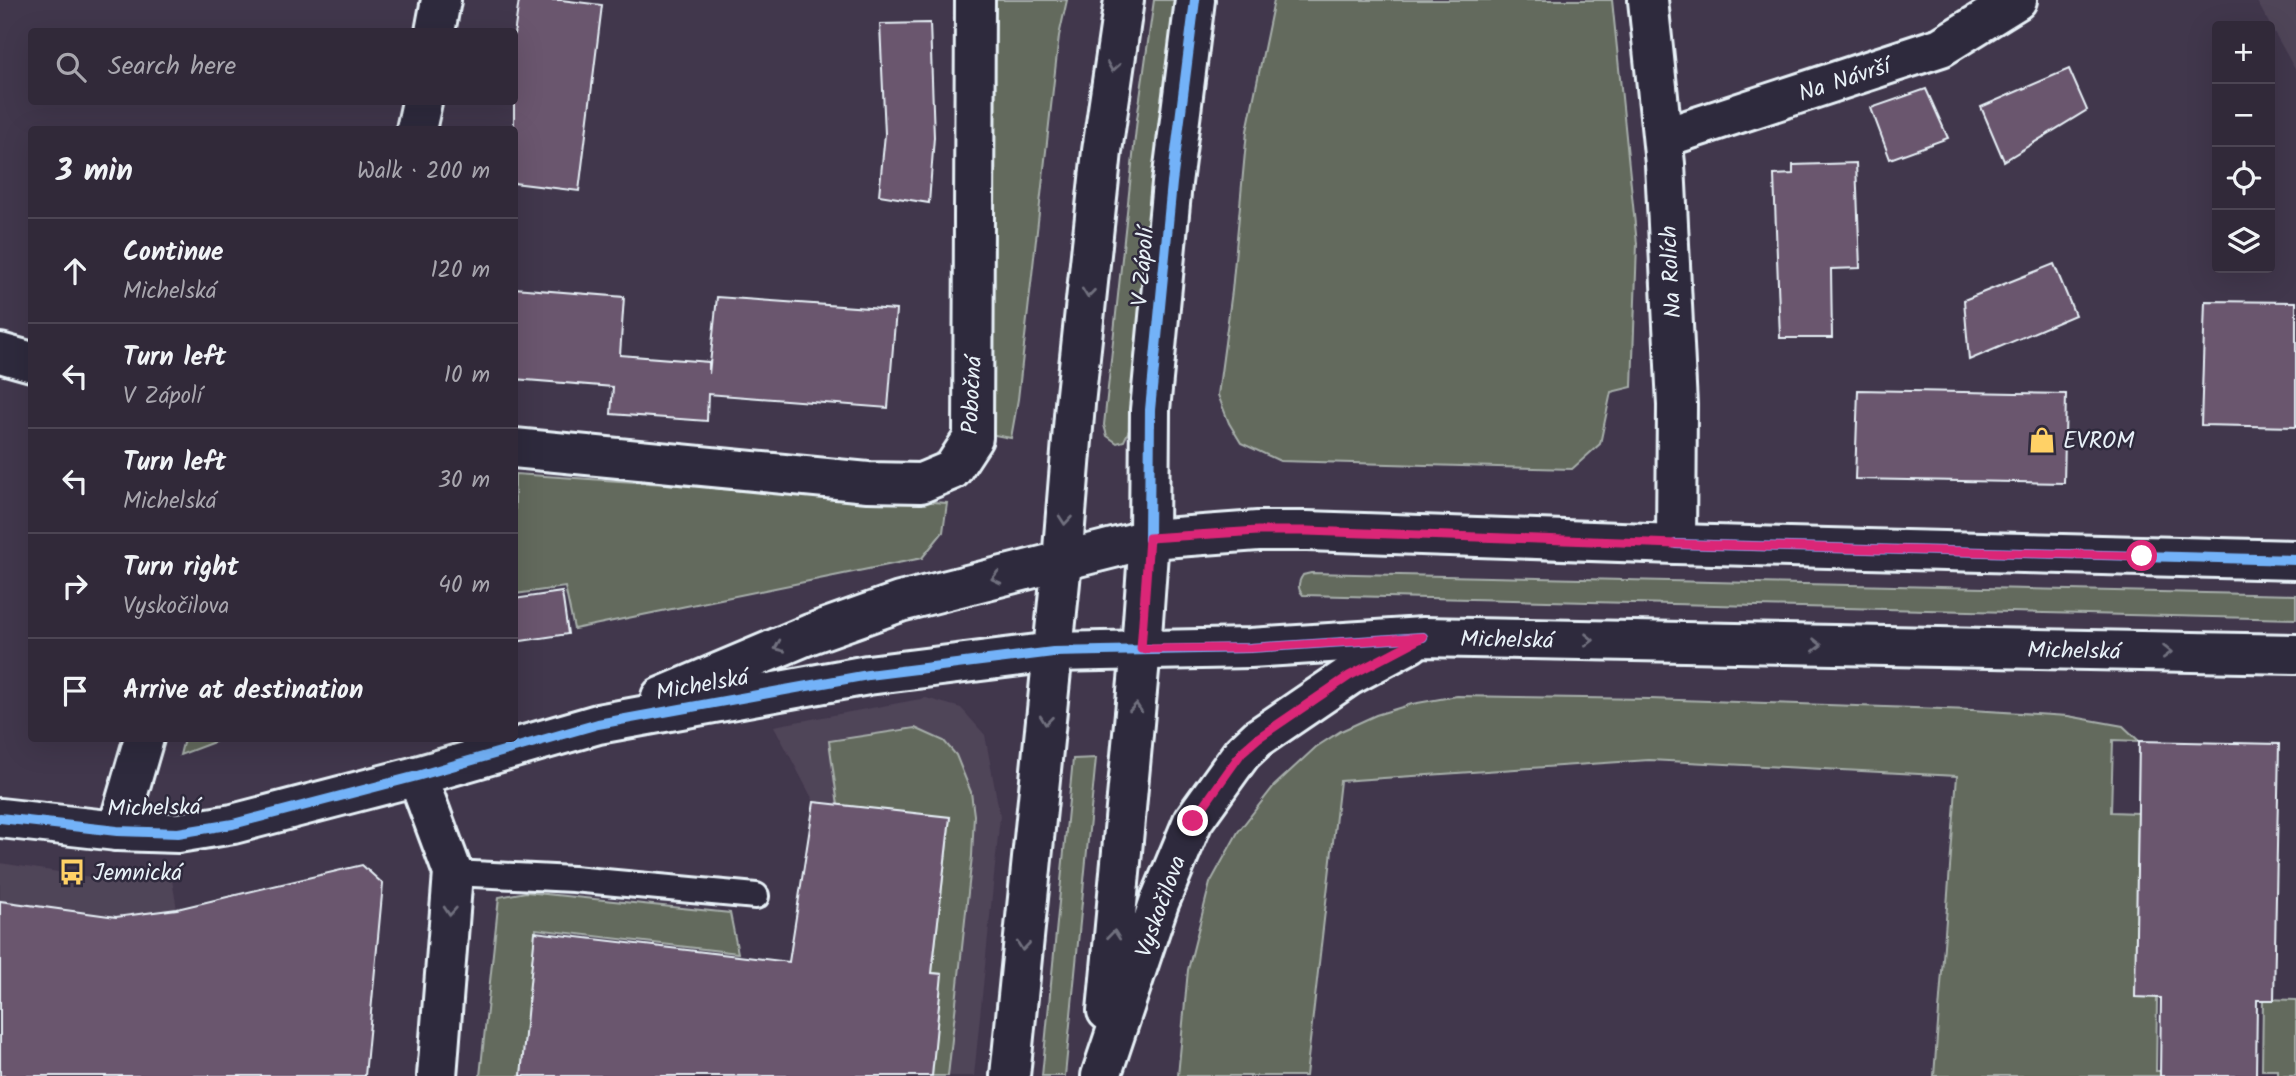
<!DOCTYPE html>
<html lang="en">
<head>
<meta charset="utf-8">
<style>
	:root { --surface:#312939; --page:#393141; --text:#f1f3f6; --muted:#a8a6ae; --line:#4c4553 }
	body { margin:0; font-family:Kalam,sans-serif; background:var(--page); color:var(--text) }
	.controls { position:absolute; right:21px; top:21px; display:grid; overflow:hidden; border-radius:7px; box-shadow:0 7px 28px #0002 }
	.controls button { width:63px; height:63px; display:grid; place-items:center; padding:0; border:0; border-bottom:2px solid var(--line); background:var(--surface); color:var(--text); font:35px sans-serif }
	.stop { position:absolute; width:21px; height:21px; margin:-16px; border:5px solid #db2777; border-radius:50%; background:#fff }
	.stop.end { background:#db2777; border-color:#fff; box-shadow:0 2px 7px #0008 }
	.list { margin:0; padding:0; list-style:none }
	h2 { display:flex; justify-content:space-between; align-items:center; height:91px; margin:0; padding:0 28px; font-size:30px }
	h2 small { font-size:23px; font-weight:400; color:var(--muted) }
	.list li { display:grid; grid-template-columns:46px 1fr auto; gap:21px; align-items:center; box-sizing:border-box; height:105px; padding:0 28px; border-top:2px solid var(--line) }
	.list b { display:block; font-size:26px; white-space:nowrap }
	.list p { margin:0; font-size:23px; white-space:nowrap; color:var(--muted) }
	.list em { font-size:23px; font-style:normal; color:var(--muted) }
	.icon { flex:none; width:38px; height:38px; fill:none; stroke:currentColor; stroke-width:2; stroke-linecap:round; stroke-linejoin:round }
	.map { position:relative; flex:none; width:2296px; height:1076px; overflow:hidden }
	.search { position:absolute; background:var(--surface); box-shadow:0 7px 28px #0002; left:28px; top:28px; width:490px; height:77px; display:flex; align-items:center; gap:18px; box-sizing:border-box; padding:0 24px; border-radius:7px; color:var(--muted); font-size:26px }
	.panel { position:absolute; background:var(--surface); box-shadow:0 7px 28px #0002; left:28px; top:126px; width:490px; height:616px; border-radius:7px }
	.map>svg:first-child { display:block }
	.built { fill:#504459 }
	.green { fill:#646a5d; stroke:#a6aeaa; stroke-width:2 }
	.building { fill:#6a566e; stroke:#e8f1f8; stroke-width:2 }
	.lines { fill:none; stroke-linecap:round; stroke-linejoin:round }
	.lane-casing { stroke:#e8f1f8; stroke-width:30 }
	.street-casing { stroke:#e8f1f8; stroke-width:44 }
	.secondary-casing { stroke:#e8f1f8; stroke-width:44 }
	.lane { stroke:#2f2a3d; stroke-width:24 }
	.street { stroke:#2f2a3d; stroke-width:38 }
	.secondary { stroke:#2f2a3d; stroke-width:38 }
	.cycleway-casing { stroke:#2f2a3d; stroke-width:15 }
	.cycleway { stroke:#73b2f8; stroke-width:10 }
	.oneway { stroke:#70707e }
	.route { stroke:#db2777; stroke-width:9 }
	.labels { text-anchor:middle; stroke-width:5; stroke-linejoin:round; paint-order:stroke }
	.street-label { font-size:23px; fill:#e8f1f8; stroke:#2f2a3d }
	.poi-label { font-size:23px; fill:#e8f1f8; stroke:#2f2a3d; text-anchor:start }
</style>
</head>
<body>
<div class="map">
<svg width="2296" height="1076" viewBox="0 0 2296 1076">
	<rect width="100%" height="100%" fill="#41374c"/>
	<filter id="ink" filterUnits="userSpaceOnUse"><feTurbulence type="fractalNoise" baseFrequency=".0143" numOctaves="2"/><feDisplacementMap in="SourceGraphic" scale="14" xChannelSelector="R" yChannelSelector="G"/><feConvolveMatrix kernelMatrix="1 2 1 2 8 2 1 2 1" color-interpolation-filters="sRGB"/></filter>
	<g filter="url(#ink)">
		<!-- built -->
		<g class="built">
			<polygon points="2256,0 2296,0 2296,71"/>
			<polygon points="926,698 961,708 985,735 1000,816 974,1076 832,1076 842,964 789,958 814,802 774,726"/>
			<polygon points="0,863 104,879 172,880 177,909 167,1007 0,1076"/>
		</g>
		<!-- green -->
		<g class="green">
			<polygon points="989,0 1067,0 1059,36 1018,399 1011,438 989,434"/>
			<polygon points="1154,0 1181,0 1162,124 1130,428 1124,441 1117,443 1107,436 1104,425 1137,119"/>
			<polygon points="1274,0 1612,0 1637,244 1632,387 1611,392 1600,444 1572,469 1280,461 1241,443 1229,423 1218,395 1232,291 1247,131"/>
			<polygon points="515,474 947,503 943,532 922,558 574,629 565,587 515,594"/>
			<path d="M1311,573L2296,595V619L1303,595C1297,589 1298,582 1303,575Z"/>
			<polygon points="1457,696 1650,699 1972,710 2068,716 2123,726 2139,741 2113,740 2111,812 2138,813 2157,996 2156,1071 2160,1071 2160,1076 1934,1076 1957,776 1649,760 1340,781 1306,1076 1178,1076 1188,970 1210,883 1238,832 1274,786 1316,747 1341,731 1376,715 1412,704"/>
			<polygon points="915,728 944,741 956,755 971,792 974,815 972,856 948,1076 932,1076 941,974 932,973 950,818 838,805 829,741"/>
			<polygon points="184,739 184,738 222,739 180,755"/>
			<polygon points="1096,758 1065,1076 1042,1076 1073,759"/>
			<polygon points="526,892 730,913 738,953 536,929 521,1076 480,1076 499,897"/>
			<polygon points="2263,999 2296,1000 2296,1076 2278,1076 2278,1070 2262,1070"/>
		</g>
		<!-- building -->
		<g class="building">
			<polygon points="519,0 561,0 602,5 579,191 514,183 514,35"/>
			<polygon points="930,23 934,137 929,203 879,195 885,134 880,24"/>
			<polygon points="2069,69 2087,110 2004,161 1981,107"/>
			<polygon points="1926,89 1948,138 1890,159 1871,108"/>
			<polygon points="1856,163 1860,268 1831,269 1832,338 1780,338 1774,175 1793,174 1793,165"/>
			<polygon points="2054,264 2075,315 1969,360 1964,300"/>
			<polygon points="514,288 624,297 620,355 709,362 709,374 717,297 896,310 888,408 708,394 707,421 611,414 613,387 514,379"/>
			<polygon points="2205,301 2296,302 2296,427 2201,425"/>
			<polygon points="1858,390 2066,394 2064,483 1855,479"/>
			<polygon points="562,592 568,634 514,642 514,599"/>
			<polygon points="2139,741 2279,744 2274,1000 2257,1000 2256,1076 2160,1076 2161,998 2135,997"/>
			<polygon points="814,802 950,817 932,973 942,974 932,1076 521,1076 535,932 789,962"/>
			<polygon points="362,865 383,884 365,1076 0,1076 0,901 116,917 177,909"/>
		</g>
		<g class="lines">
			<!-- lane casing -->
			<g class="lane-casing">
				<polyline id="lane" points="453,873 573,879 756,896"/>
			</g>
			<!-- street casing -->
			<g class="street-casing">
				<g id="street">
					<polyline points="1648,0 1665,164 1677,405 1676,544"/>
					<polyline points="435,32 441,0"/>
					<polyline points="416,130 422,102"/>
					<polyline points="1663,138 1941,47 2017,0"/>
					<polyline points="0,353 32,362"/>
					<polyline points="514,448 868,482 921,483 952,470 973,438 975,0"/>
					<polyline points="1149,539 1150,410 1172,183 1195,0"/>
					<polyline points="1062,562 1075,404 1102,151 1124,0"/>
					<polyline points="417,776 453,873 437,1076"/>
					<polyline points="117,831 144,738"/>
				</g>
			</g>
			<!-- secondary casing -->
			<g class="secondary-casing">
				<g id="secondary">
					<polyline points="661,697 810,634 900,602 1149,539 1258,531 1307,531 1676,544 2296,560"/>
					<polyline points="0,818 117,831 178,833 233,824 417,776 598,724 868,675 1053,652 1250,648 1423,637 2296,654"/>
					<polyline points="1107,1011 1141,649 1149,539"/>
					<polyline points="1010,1076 1062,562"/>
					<polyline points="1101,1076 1159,903 1193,821 1231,768 1242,753 1258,738 1349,676 1411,643"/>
				</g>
			</g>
			<!-- lane -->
			<use href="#lane" class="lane"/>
			<!-- street -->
			<use href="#street" class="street"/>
			<!-- secondary -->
			<use href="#secondary" class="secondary"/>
			<!-- cycleway casing -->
			<g class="cycleway-casing">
				<g id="cycleway">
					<polyline points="1149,539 1150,410 1172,183 1195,0"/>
					<polyline points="1676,544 2296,560"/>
					<polyline points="0,818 117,831 178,833 233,824 417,776 598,724 868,675 1053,652 1250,648 1423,637"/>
				</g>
			</g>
			<!-- cycleway -->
			<use href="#cycleway" class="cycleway"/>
		</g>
		<!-- one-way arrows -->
		<defs><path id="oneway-chevron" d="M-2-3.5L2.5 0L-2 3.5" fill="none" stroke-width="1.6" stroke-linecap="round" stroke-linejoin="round" transform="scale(1.75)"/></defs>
		<g class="oneway">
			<use href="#oneway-chevron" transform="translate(1113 67) rotate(99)"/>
			<use href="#oneway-chevron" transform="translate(1088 293) rotate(96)"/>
			<use href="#oneway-chevron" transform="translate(1065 520) rotate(95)"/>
			<use href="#oneway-chevron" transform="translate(996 578) rotate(166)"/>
			<use href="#oneway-chevron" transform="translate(1589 640) rotate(1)"/>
			<use href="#oneway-chevron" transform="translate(1817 645) rotate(1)"/>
			<use href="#oneway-chevron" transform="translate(779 647) rotate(157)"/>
			<use href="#oneway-chevron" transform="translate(2167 652) rotate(1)"/>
			<use href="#oneway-chevron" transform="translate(1136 708) rotate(-85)"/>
			<use href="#oneway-chevron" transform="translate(1046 720) rotate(96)"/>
			<use href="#oneway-chevron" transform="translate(450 911) rotate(94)"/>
			<use href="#oneway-chevron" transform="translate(1114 935) rotate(-84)"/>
			<use href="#oneway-chevron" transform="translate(1023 946) rotate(96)"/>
		</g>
	</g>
	<g class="lines" filter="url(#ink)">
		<!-- route -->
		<polyline class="route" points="1193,821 1242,752 1258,738 1349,676 1423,637 1250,648 1141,649 1149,538 1258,531 1307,531 1676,544 2142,556"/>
	</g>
	<!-- icons -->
	<defs>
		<g id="shop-bare" transform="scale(2.1)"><path d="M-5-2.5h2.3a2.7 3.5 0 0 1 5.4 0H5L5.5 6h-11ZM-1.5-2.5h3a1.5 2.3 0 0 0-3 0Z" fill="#ffd166" stroke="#2f2a3d" stroke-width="2.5" paint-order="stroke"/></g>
		<g id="bus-bare" transform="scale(2.1)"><path d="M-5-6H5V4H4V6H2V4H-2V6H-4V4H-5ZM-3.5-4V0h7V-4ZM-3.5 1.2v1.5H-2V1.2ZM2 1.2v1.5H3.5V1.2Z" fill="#ffd166" stroke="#2f2a3d" stroke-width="2.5" paint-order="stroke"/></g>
	</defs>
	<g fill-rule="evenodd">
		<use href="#shop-bare" x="2042" y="440"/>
		<use href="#bus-bare" x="72" y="872"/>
	</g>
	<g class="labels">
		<!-- street labels -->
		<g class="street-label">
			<text transform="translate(1844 79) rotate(-18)" y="8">Na Návrší</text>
			<text transform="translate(1142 267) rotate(-85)" y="8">V Zápolí</text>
			<text transform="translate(1670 272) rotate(-93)" y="8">Na Rolích</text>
			<text transform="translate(971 395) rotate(-87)" y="8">Pobočná</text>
			<text transform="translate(1507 639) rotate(1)" y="8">Michelská</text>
			<text transform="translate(2074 650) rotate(1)" y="8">Michelská</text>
			<text transform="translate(702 684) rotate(-10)" y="8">Michelská</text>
			<text transform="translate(154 807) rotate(-1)" y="8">Michelská</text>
			<text transform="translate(1160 906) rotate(-70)" y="8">Vyskočilova</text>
		</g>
		<!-- poi labels -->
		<g class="poi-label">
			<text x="2063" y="448">EVROM</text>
			<text x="93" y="880">Jemnická</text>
		</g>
	</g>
</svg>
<div class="controls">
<button>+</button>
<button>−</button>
<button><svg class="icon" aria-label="locate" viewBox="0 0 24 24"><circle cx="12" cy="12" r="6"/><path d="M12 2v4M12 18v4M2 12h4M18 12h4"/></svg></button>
<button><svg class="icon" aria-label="layers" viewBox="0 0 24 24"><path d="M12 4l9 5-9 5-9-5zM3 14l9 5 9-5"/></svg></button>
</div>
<div class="stop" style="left:2142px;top:556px"></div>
<div class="stop end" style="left:1193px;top:821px"></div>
<div class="search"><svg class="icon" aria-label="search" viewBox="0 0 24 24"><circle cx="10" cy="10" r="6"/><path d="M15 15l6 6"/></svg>Search here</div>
<section class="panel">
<h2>3 min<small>Walk · 200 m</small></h2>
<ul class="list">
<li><svg class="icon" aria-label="ahead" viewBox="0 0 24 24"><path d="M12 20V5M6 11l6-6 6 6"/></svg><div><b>Continue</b><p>Michelská</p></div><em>120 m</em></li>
<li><svg class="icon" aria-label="left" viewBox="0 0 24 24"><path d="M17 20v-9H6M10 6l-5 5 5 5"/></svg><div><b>Turn left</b><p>V Zápolí</p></div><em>10 m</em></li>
<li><svg class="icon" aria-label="left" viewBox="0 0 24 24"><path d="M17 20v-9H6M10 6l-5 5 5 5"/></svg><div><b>Turn left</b><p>Michelská</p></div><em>30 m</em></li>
<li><svg class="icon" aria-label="right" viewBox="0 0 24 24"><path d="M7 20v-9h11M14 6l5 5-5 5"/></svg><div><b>Turn right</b><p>Vyskočilova</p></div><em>40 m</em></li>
<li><svg class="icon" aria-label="arrive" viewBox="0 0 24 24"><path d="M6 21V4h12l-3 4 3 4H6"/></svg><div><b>Arrive at destination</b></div></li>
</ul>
</section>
</div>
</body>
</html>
